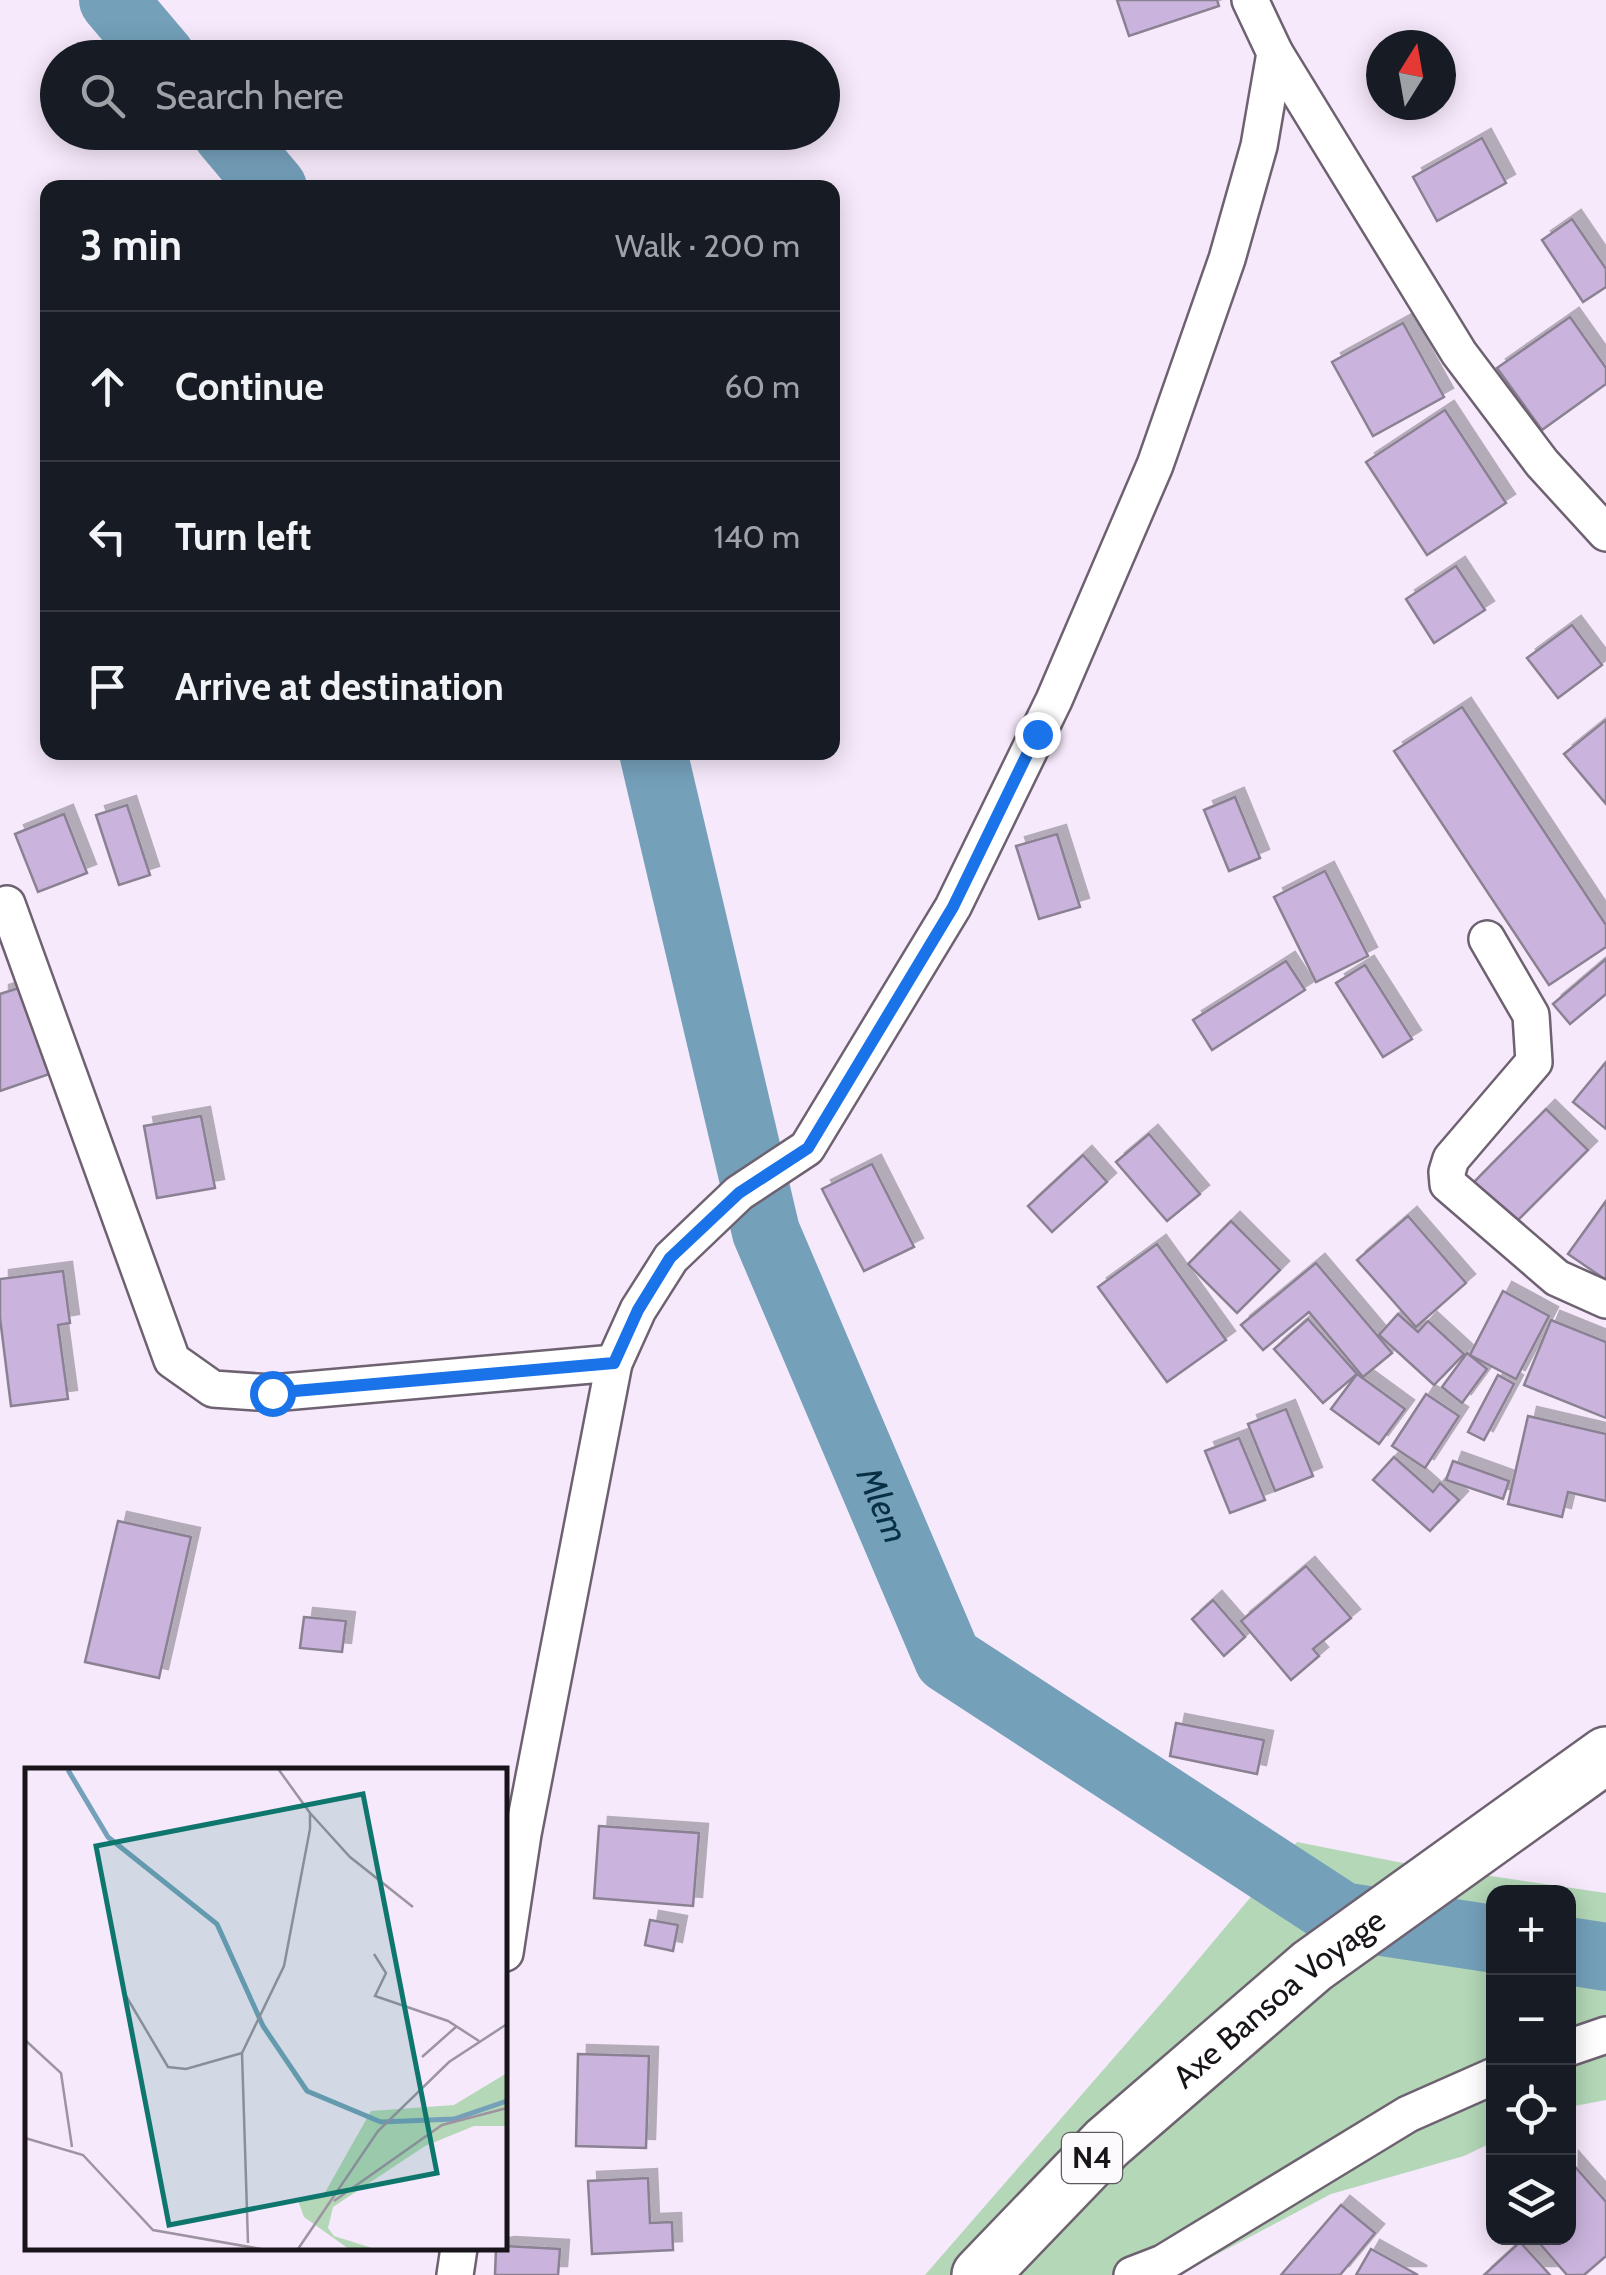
<!DOCTYPE html>
<html lang="en">
<head>
<meta charset="utf-8">
<style>
	:root { --surface:#171b24; --page:#20242c; --text:#f1f3f6; --muted:#9ea1a6; --line:#363941 }
	body { margin:0; font-family:Cabin,sans-serif; background:var(--page); color:var(--text) }
	.controls { position:absolute; right:30px; bottom:30px; display:grid; overflow:hidden; border-radius:20px; box-shadow:0 5px 25px #0003 }
	.controls button { width:90px; height:90px; display:grid; place-items:center; padding:0; border:0; border-bottom:2px solid var(--line); background:var(--surface); color:var(--text); font:50px sans-serif }
	.compass { position:absolute; left:1366px; top:30px; width:90px; height:90px; border-radius:50%; background:var(--surface); box-shadow:0 5px 25px #0003; rotate:11deg }
	.stop { position:absolute; width:30px; height:30px; margin:-22px; border:8px solid #1a73e8; border-radius:50%; background:#fff }
	.stop.end { background:#1a73e8; border-color:#fff; box-shadow:0 2px 10px #0008 }
	.list { margin:0; padding:0; list-style:none }
	h2 { display:flex; justify-content:space-between; align-items:center; height:130px; margin:0; padding:0 40px; font-size:42px }
	h2 small { font-size:32px; font-weight:400; color:var(--muted) }
	.list li { display:grid; grid-template-columns:65px 1fr auto; gap:30px; align-items:center; box-sizing:border-box; height:150px; padding:0 40px; border-top:2px solid var(--line) }
	.list b { display:block; font-size:38px; white-space:nowrap }
	.list em { font-size:32px; font-style:normal; color:var(--muted) }
	.icon { flex:none; width:55px; height:55px; fill:none; stroke:currentColor; stroke-width:2; stroke-linecap:round; stroke-linejoin:round }
	.map { position:relative; flex:none; width:1606px; height:2275px; overflow:hidden }
	.search { position:absolute; background:var(--surface); box-shadow:0 5px 25px #0003; left:40px; top:40px; width:800px; height:110px; display:flex; align-items:center; gap:25px; box-sizing:border-box; padding:0 35px; border-radius:55px; color:var(--muted); font-size:38px }
	.panel { position:absolute; background:var(--surface); box-shadow:0 5px 25px #0003; left:40px; top:180px; width:800px; height:580px; border-radius:20px }
	.map>svg:first-child { display:block }
	.green { fill:#b3d7b7 }
	.lines { fill:none; stroke-linecap:round; stroke-linejoin:round }
	.river { stroke:#74a0ba; stroke-width:68 }
	.building { fill:#cab4dd; stroke:#8a8192; stroke-width:2.5; filter:url(#shadow) }
	.minor-casing { stroke:#6e6271; stroke-width:40 }
	.trunk-casing { stroke:#6e6271; stroke-width:60 }
	.minor { stroke:#fff; stroke-width:35 }
	.trunk { stroke:#fff; stroke-width:55 }
	.route { stroke:#1a73e8; stroke-width:12 }
	.labels { text-anchor:middle; stroke-width:9; stroke-linejoin:round; paint-order:stroke }
	.shield { fill:#fdfafe; stroke:#5d595e; stroke-width:2.5 }
	.shield-label { font-size:30px; font-weight:bold; fill:#18141a }
	.street-label { font-size:32px; fill:#18141a; stroke:#fdfafe }
	.water-label { font-size:35px; font-style:italic; fill:#082f43; stroke:#fdfafe }
	.inset-river { fill:none; stroke:#74a0ba; stroke-width:5 }
	.inset-road { fill:none; stroke:#9d94a1; stroke-width:2.5 }
	.view { fill:#0f766e; fill-opacity:0.15; stroke:#0f766e; stroke-width:5 }
	.inset-edge { fill:none; stroke:#18141a; stroke-width:5 }
</style>
</head>
<body>
<div class="map">
<svg width="1606" height="2275" viewBox="0 0 1606 2275">
	<defs>
		<filter id="shadow"><feDropShadow dx="9" dy="-9" stdDeviation="0" flood-color="#0004"/></filter>
	</defs>
	<rect width="100%" height="100%" fill="#f6e9fb"/>
	<!-- green -->
	<polygon class="green" points="1297,1842 1403,1863 1606,1893 1606,2100 1569,2107 1568,1892 1494,1892 1493,2142 1464,2156 1331,2194 1178,2275 925,2275 1171,1992"/>
	<g class="lines">
		<!-- river -->
		<g class="river">
			<polyline points="113,0 162,58"/>
			<polyline points="226,132 273,188"/>
			<path id="s1" d="M653,752L766,1232L948,1659L1342,1916L1494,1939"/>
			<polyline points="1568,1951 1606,1957"/>
		</g>
	</g>
	<!-- building -->
	<g class="building">
		<polygon points="1117,0 1217,0 1219,6 1129,36"/>
		<polygon points="1482,138 1506,183 1437,221 1413,177"/>
		<polygon points="1572,219 1606,269 1606,287 1583,302 1542,240"/>
		<polygon points="1570,317 1606,368 1606,384 1542,430 1497,368"/>
		<polygon points="1403,323 1444,397 1373,436 1332,362"/>
		<polygon points="1445,410 1506,503 1427,555 1366,462"/>
		<polygon points="1456,566 1485,610 1434,643 1406,599"/>
		<polygon points="1572,625 1602,665 1558,698 1527,658"/>
		<polygon points="1462,707 1606,925 1606,947 1549,985 1394,751"/>
		<polygon points="1606,720 1606,804 1564,754"/>
		<polygon points="1235,797 1260,858 1229,871 1204,810"/>
		<polygon points="127,805 150,875 119,885 96,815"/>
		<polygon points="64,814 87,873 38,892 15,834"/>
		<polygon points="1057,834 1080,907 1039,919 1016,846"/>
		<polygon points="1325,871 1368,956 1316,982 1274,897"/>
		<polygon points="1606,959 1606,994 1570,1024 1553,1004"/>
		<polygon points="1286,961 1305,990 1212,1050 1193,1020"/>
		<polygon points="1365,965 1412,1039 1383,1057 1336,983"/>
		<polygon points="31,984 61,1070 0,1091 0,994"/>
		<polygon points="1606,1062 1606,1129 1573,1102"/>
		<polygon points="1546,1109 1588,1150 1513,1225 1472,1184"/>
		<polygon points="201,1116 215,1188 157,1198 144,1126"/>
		<polygon points="1149,1134 1200,1194 1167,1221 1116,1162"/>
		<polygon points="1083,1155 1107,1182 1052,1232 1028,1206"/>
		<polygon points="872,1164 914,1247 864,1271 822,1189"/>
		<polygon points="1606,1201 1606,1280 1568,1254"/>
		<polygon points="1408,1216 1466,1283 1416,1327 1357,1260"/>
		<polygon points="1231,1221 1280,1270 1237,1313 1188,1264"/>
		<polygon points="1157,1244 1226,1340 1167,1382 1098,1287"/>
		<polygon points="1316,1263 1392,1353 1363,1377 1309,1312 1263,1350 1241,1325"/>
		<polygon points="63,1271 70,1323 58,1325 68,1399 11,1406 0,1318 0,1279"/>
		<polygon points="1503,1291 1549,1316 1516,1379 1470,1355"/>
		<polygon points="1398,1314 1418,1332 1428,1321 1464,1354 1434,1385 1379,1335"/>
		<polygon points="1308,1319 1357,1374 1323,1403 1274,1349"/>
		<polygon points="1551,1320 1606,1342 1606,1418 1524,1385"/>
		<polygon points="1467,1353 1487,1369 1462,1403 1442,1387"/>
		<polygon points="1357,1374 1405,1409 1379,1444 1331,1409"/>
		<polygon points="1498,1375 1514,1384 1484,1440 1468,1432"/>
		<polygon points="1426,1394 1459,1416 1425,1468 1392,1446"/>
		<polygon points="1286,1409 1313,1476 1275,1491 1248,1424"/>
		<polygon points="1528,1416 1606,1434 1606,1501 1568,1492 1562,1517 1508,1504"/>
		<polygon points="1239,1438 1265,1500 1230,1513 1205,1451"/>
		<polygon points="1394,1457 1433,1492 1440,1483 1459,1500 1430,1531 1373,1480"/>
		<polygon points="1453,1461 1509,1481 1503,1499 1446,1480"/>
		<polygon points="118,1521 191,1537 159,1678 85,1662"/>
		<polygon points="1306,1566 1351,1618 1313,1649 1319,1656 1291,1680 1241,1621"/>
		<polygon points="1213,1600 1245,1637 1224,1656 1192,1619"/>
		<polygon points="304,1617 346,1621 342,1652 300,1648"/>
		<polygon points="1176,1723 1264,1740 1257,1774 1170,1756"/>
		<polygon points="599,1826 699,1833 693,1906 594,1898"/>
		<polygon points="650,1920 678,1925 673,1951 645,1945"/>
		<polygon points="578,2054 649,2056 646,2148 576,2146"/>
		<polygon points="1570,2161 1606,2202 1606,2256 1584,2275 1567,2275 1535,2238 1568,2238"/>
		<polygon points="648,2178 650,2223 672,2222 673,2250 592,2254 588,2181"/>
		<polygon points="1341,2205 1375,2233 1340,2275 1281,2275"/>
		<polygon points="1520,2242 1550,2275 1484,2275"/>
		<polygon points="505,2246 560,2249 558,2275 495,2275 496,2248"/>
		<polygon points="1371,2249 1418,2275 1356,2275"/>
	</g>
	<g class="lines">
		<!-- minor casing -->
		<g class="minor-casing">
			<g id="minor">
				<polyline points="1275,53 1459,353 1542,463 1606,533"/>
				<polyline points="7,904 172,1360 213,1389 272,1393 614,1363"/>
				<polyline points="1487,939 1531,1015 1534,1062 1451,1159 1447,1172 1448,1184 1557,1278 1606,1300"/>
				<polyline points="505,1953 523,1834 614,1363 638,1310 671,1258 739,1193 807,1148 953,907 1054,700 1155,465 1227,259 1259,146 1275,53 1250,0"/>
				<polyline points="1568,2048 1606,2035"/>
				<polyline points="455,2275 459,2248"/>
				<polyline points="1132,2275 1163,2263 1408,2114 1494,2076"/>
			</g>
		</g>
		<!-- trunk casing -->
		<g class="trunk-casing">
			<g id="trunk">
				<path id="s2" d="M980,2275L1107,2143L1312,1966L1606,1755"/>
			</g>
		</g>
		<!-- minor -->
		<use href="#minor" class="minor"/>
		<!-- trunk -->
		<use href="#trunk" class="trunk"/>
	</g>
	<g class="lines">
		<!-- route -->
		<polyline class="route" points="272,1393 614,1363 638,1310 670,1258 739,1193 808,1148 953,907 1037,734"/>
	</g>
	<g class="labels">
		<!-- shield labels -->
		<rect class="shield" x="1062" y="2133" width="60" height="50" rx="8"/>
		<g class="shield-label">
			<text x="1092" y="2168">N4</text>
		</g>
		<!-- street labels -->
		<g class="street-label">
			<text dy="11" stroke="none"><textPath href="#s2" startOffset="408">Axe Bansoa Voyage</textPath></text>
		</g>
		<!-- water labels -->
		<g class="water-label">
			<text dy="12" stroke="none"><textPath href="#s1" startOffset="790">Mlem</textPath></text>
		</g>
	</g>
	<!-- overview -->
	<g transform="translate(25 1768)">
		<rect width="482" height="482" fill="#f6e9fb"/>
		<path d="M482,305V358H449L400,378L308,439L303,460L309,468L350,481H324L279,449L272,430L298,428L346,343L429,337Z" fill="#b3d7b7"/>
		<path class="inset-river" d="M43,2L83,69L192,156L238,258L282,323L356,354L429,351L482,333"/>
		<path class="inset-road" d="M285,45L325,89L388,139M349,186L361,205L350,228L423,253L454,273M101,228L143,299L161,301L217,285M0,272L36,305L47,379M397,289L432,258M0,370L58,387L128,462L236,481M309,433L417,357L482,340M223,475L217,285L259,198L285,61V45L254,2M273,481L353,363L424,294L482,256"/>
		<path class="view" d="M338,26L412,405L144,457L71,78Z"/>
		<rect width="482" height="482" class="inset-edge"/>
	</g>
</svg>
<div class="controls">
<button>+</button>
<button>−</button>
<button><svg class="icon" aria-label="locate" viewBox="0 0 24 24"><circle cx="12" cy="12" r="6"/><path d="M12 2v4M12 18v4M2 12h4M18 12h4"/></svg></button>
<button><svg class="icon" aria-label="layers" viewBox="0 0 24 24"><path d="M12 4l9 5-9 5-9-5zM3 14l9 5 9-5"/></svg></button>
</div>
<svg class="compass" viewBox="-18 -18 36 36"><path d="M0-13l5 13h-10z" fill="#e53935"/><path d="M0 13l5-13h-10z" fill="#9ea1a6"/></svg>
<div class="stop" style="left:272px;top:1393px"></div>
<div class="stop end" style="left:1037px;top:734px"></div>
<div class="search"><svg class="icon" aria-label="search" viewBox="0 0 24 24"><circle cx="10" cy="10" r="6"/><path d="M15 15l6 6"/></svg>Search here</div>
<section class="panel">
<h2>3 min<small>Walk · 200 m</small></h2>
<ul class="list">
<li><svg class="icon" aria-label="ahead" viewBox="0 0 24 24"><path d="M12 20V5M6 11l6-6 6 6"/></svg><div><b>Continue</b></div><em>60 m</em></li>
<li><svg class="icon" aria-label="left" viewBox="0 0 24 24"><path d="M17 20v-9H6M10 6l-5 5 5 5"/></svg><div><b>Turn left</b></div><em>140 m</em></li>
<li><svg class="icon" aria-label="arrive" viewBox="0 0 24 24"><path d="M6 21V4h12l-3 4 3 4H6"/></svg><div><b>Arrive at destination</b></div></li>
</ul>
</section>
</div>
</body>
</html>
